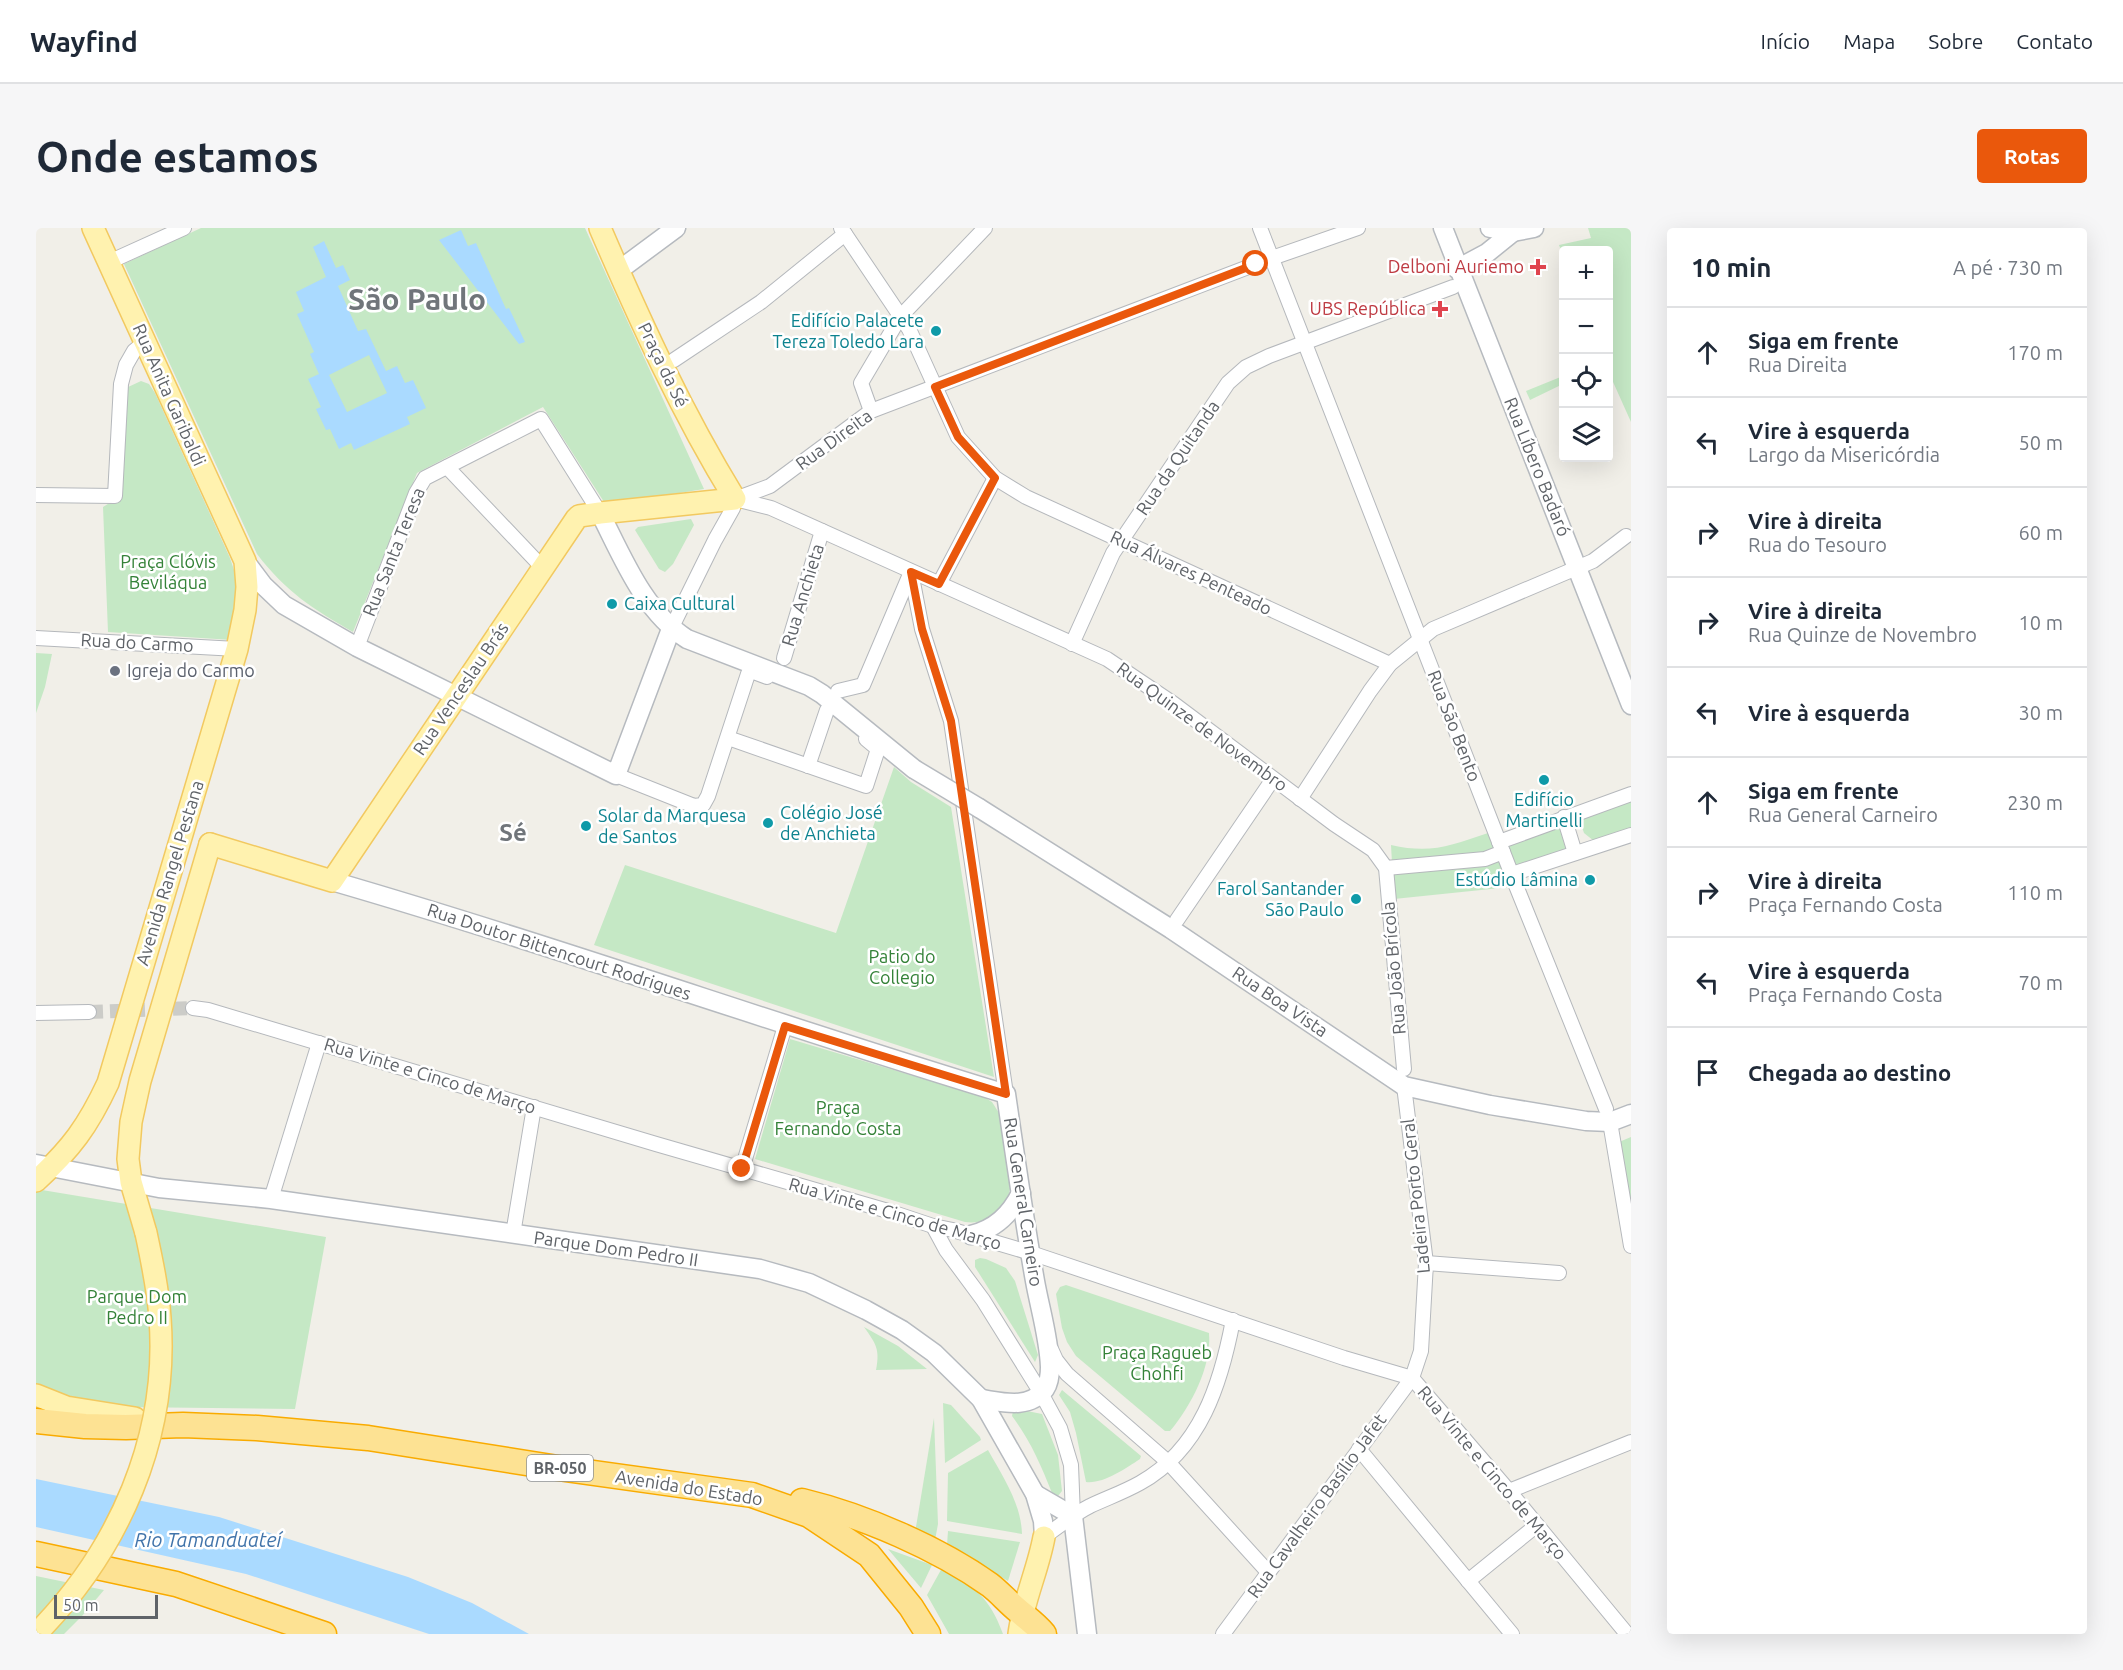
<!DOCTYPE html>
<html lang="pt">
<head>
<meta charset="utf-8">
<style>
	:root { --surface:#fff; --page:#f6f6f7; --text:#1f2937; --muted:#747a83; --line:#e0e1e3; --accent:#ea580c }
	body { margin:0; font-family:Ubuntu,sans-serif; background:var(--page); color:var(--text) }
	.controls { position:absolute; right:18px; top:18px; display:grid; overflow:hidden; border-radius:6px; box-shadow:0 6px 24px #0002 }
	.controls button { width:54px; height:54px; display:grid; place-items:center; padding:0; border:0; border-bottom:2px solid var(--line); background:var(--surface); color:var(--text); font:30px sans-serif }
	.scale { position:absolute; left:18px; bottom:15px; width:104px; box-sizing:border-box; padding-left:6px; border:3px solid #5f6368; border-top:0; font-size:16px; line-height:21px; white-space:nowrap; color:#5f6368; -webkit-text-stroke:4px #fff; paint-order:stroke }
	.stop { position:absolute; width:18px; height:18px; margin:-14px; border:4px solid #ea580c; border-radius:50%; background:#fff }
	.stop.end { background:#ea580c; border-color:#fff; box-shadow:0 2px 6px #0008 }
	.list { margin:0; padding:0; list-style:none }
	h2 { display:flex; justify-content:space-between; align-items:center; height:78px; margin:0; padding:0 24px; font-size:26px }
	h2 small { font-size:20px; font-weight:400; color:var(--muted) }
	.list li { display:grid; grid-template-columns:39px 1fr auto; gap:18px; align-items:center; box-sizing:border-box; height:90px; padding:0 24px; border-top:2px solid var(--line) }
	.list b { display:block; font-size:22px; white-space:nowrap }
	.list p { margin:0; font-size:20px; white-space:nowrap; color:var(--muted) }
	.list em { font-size:20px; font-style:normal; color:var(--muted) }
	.icon { flex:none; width:33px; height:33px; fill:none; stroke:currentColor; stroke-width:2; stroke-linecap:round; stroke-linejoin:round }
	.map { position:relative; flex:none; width:1595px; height:1406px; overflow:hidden; border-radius:6px }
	header { display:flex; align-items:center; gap:36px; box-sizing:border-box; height:84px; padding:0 30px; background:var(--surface); border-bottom:2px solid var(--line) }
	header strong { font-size:28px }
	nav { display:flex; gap:33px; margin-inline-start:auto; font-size:21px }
	.intro { display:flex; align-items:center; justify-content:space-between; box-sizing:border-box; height:144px; padding:0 36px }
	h1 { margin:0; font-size:42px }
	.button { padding:15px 27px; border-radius:6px; background:var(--accent); color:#fff; font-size:21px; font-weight:700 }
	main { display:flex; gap:36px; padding:0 36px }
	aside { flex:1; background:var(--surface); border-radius:6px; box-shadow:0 6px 24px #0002 }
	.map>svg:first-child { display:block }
	.green { fill:#c5e8c5 }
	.water { fill:#aadaff; fill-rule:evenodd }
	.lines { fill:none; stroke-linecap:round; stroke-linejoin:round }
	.street-tunnel { stroke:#ccccc8; stroke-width:14; stroke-dasharray:14 7; stroke-linecap:butt }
	.street-casing { stroke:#b5b8bc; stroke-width:16 }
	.secondary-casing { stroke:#b6babf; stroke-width:21 }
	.primary-casing { stroke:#f2c960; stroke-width:24 }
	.highway-casing { stroke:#f9ab00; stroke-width:27 }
	.street { stroke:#fff; stroke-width:14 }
	.secondary { stroke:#fff; stroke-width:18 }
	.primary { stroke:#fff2af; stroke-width:21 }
	.highway { stroke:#fde293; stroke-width:24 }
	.secondary-bridge-casing { stroke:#b6babf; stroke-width:21; stroke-linecap:butt }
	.primary-bridge-casing { stroke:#f2c960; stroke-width:24; stroke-linecap:butt }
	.secondary-bridge { stroke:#fff; stroke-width:18 }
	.primary-bridge { stroke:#fff2af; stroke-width:21 }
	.route { stroke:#ea580c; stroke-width:8 }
	.health-dot { fill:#e0444e; stroke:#fff; stroke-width:2 }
	.culture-dot { fill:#0f9aa8; stroke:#fff; stroke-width:2 }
	.worship-dot { fill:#6b7280; stroke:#fff; stroke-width:2 }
	.labels { text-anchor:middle; stroke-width:5; stroke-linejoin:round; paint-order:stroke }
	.shield { fill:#fff; stroke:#8f9295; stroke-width:1.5 }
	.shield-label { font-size:16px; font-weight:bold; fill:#5f6368 }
	.health-label { font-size:18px; fill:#be3a42; stroke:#fff; text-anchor:end }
	.culture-label { font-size:18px; fill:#0d838f; stroke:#fff; text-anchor:end }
	.street-label { font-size:18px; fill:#5f6368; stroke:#fff }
	.park-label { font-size:18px; fill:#348238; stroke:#fff }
	.worship-label { font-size:18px; fill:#5b616d; stroke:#fff; text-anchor:start }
	.water-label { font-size:20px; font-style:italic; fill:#4174aa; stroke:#fff }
	.district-label { font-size:24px; font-weight:bold; fill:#70757a; stroke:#fff }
	.town-label { font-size:30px; font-weight:bold; fill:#70757a; stroke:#fff }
</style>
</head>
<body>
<header>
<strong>Wayfind</strong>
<nav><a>Início</a><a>Mapa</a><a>Sobre</a><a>Contato</a></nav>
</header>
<div class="intro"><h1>Onde estamos</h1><a class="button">Rotas</a></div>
<main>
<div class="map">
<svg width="1595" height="1406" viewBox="0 0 1595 1406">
	<rect width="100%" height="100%" fill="#f1efe8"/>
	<!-- green -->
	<g class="green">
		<path d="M165,0H549L668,261L570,277L507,179L381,245L317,404C277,381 250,364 221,326L88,36Z"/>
		<polygon points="1552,0 1595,0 1595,194 1573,145 1572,22 1528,22 1527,27 1523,17 1555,10"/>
		<polygon points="1527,148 1527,156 1494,172 1490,163"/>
		<polygon points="105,153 113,156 119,165 194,330 202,354 196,412 72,404 67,279 85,268 90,160"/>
		<polygon points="655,291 658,297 637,336 629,344 623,341 599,302 602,299"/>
		<polygon points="0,425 16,426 9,459 0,485"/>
		<polygon points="858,539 875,554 915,579 958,849 558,717 589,637 800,705"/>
		<polygon points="1595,572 1595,601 1558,613 1548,605 1546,599 1538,602 1535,593"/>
		<polygon points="1526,598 1533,620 1478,638 1470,618"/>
		<path d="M1452,605L1474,659L1358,671L1355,617C1394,626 1414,618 1452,605Z"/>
		<path d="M754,811L948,869L956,874L963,885L974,961C970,983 952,997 929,994L719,931Z"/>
		<polygon points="1595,909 1595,989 1583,914"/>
		<polygon points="0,961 290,1009 259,1181 0,1178"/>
		<polygon points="944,1030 950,1031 970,1040 979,1053 1002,1127 999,1134 939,1039 939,1032"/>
		<path d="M1030,1057L1173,1105C1176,1138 1155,1178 1134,1203H1129L1040,1128L1031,1114L1026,1100L1020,1066L1024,1059Z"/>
		<path d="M828,1099L862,1118L891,1141L840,1142C844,1121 840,1116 828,1099Z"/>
		<path d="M1026,1162L1105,1228L1104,1231C1089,1241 1067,1256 1050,1254L1040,1205L1034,1184L1023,1167Z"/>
		<polygon points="907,1175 915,1177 944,1209 945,1212 909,1235"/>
		<path d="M981,1181L1006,1186L1022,1227L1026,1263L1022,1268L1016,1265C1005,1237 994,1212 976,1188L977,1183Z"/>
		<polygon points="898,1190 902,1296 899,1312 879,1305"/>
		<path d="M952,1222C967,1249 985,1275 986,1306L911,1293L912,1245Z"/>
		<polygon points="912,1303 984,1314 972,1353 911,1317"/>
		<polygon points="852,1321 896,1337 885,1360"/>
		<path d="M906,1340C939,1360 953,1368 967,1406H913L891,1367Z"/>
		<polygon points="0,1348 68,1362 46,1388 28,1406 0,1406"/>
	</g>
	<!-- water -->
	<g class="water">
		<polygon points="425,2 432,18 440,15 470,81 473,80 489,114 483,116 403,12"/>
		<path d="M288,13L300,40L307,37L314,52L302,58L322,103L330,101L350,143L361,138L369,155L377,152L390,180L371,189L374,196L318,222L315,215L303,221L294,201L290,202L280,181L285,179L272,151L283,146L274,126L278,124L261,86L268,83L260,64L290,49L277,19ZM333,127L351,165L311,184L293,147Z"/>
		<polygon points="0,1251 183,1289 372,1349 436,1375 493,1406 393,1406 210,1346 0,1299"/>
	</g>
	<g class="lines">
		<!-- street-tunnel -->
		<polyline class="street-tunnel" points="53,784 157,780"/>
		<!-- street casing -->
		<g class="street-casing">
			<g id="street">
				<polyline points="805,0 873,101 922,209 959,250 990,269 1354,436"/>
				<polyline points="1224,0 1481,660 1570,881"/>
				<polyline points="73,34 148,0"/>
				<polyline points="638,132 725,74 809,6"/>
				<polyline points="835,183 825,155 864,89 949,0"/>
				<polyline points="411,239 506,339"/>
				<polyline points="0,267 79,268 85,156 90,137 98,123 109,114"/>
				<polyline points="699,271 735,280 1071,431 1138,476 1298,596 1337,622 1350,640 1368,841"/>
				<polyline points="699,271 734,258 835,183 1236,30 1322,0"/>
				<polyline points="875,344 886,401 915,493 970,866"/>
				<polyline points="903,356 959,250"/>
				<polyline points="635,401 679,312 697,280 699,271"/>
				<polyline points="0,410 201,421"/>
				<polyline points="1036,416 1077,325 1192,155 1210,139 1233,128 1417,59"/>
				<polyline points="321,419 380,265 389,250 505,191 564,285"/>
				<polyline points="748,430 786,303"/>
				<polyline points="802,463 827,457 875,344"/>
				<polyline points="692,510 830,558 842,521 830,511"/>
				<polyline points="772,538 791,482"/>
				<polyline points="580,547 658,578 667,577 672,568 712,446 715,443 731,449"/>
				<polyline points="1264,571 1334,463 1354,436 1397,401 1557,333 1590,308"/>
				<polyline points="1528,589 1539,625"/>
				<polyline points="1463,614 1595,566"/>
				<polyline points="1350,640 1449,631 1467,624"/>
				<polyline points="1476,646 1595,607"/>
				<polyline points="1141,692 1237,551"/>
				<polyline points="157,780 172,782 620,916 852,983 897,998 917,1002 995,1025 1308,1130 1376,1150 1473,1263 1591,1406"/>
				<polyline points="0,785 53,784"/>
				<polyline points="1574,894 1595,1018"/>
				<polyline points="706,941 749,798"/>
				<polyline points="235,971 283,815"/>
				<polyline points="897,998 910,1022 947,1072 1005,1165 1024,1200 1035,1237 1037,1288"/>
				<polyline points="477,1006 498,879"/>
				<polyline points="1390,1035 1523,1045"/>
				<polyline points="1015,1121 1020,1132 1031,1146 1132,1234 1232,1344"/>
				<polyline points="1323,1221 1476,1406"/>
				<polyline points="1473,1263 1595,1214"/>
				<path d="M1008,1309C1023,1298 1038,1286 1054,1278C1071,1270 1088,1264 1104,1255C1165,1221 1185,1155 1197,1092"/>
				<polyline points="1432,1353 1501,1297"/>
				<polyline points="1187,1406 1376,1150 1385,1123 1390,1035 1368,858"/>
			</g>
		</g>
		<!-- secondary casing -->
		<g class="secondary-casing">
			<g id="secondary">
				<polyline points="1407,0 1595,477"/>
				<polyline points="1454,0 1477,4 1498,0"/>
				<polyline points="1421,41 1451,25 1477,4"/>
				<polyline points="582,43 640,0"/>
				<path d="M564,285C586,328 608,384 651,411L773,458L786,466L878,541"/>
				<polyline points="209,333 227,357 248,377 321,419 580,547 635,401"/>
				<polyline points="943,580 1135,701 1368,858 1454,877 1550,893 1574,894 1595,886"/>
				<path d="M296,653C523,719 745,798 970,866C979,928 988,991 999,1053C1004,1081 1013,1110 1014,1139C1014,1146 1013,1155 1009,1161C993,1182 966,1174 945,1171"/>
				<polyline points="0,936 123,960 235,971 724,1041 773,1055 830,1082 866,1102 898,1125 945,1171 999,1266 1007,1293 1008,1309"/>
				<path d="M935,1007C959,1001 974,987 985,965"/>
				<polyline points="999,1266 1037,1288 1051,1406"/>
			</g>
		</g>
		<!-- primary casing -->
		<g class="primary-casing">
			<g id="primary">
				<path d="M174,616L296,653L540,291L543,288L564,285L699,271C646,185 604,93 564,0"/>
				<path d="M0,953C35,921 52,898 72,855L201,421L209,382L211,359L209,333L57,0"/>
				<polyline points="110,1005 95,954 92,931 95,894 104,853 174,616"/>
				<polyline points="0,1167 30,1179 99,1190"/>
				<path d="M983,1406C987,1373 1002,1342 1008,1309"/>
			</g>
		</g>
		<!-- highway casing -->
		<g class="highway-casing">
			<g id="highway">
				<polyline points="0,1193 49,1198 90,1199 147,1197 221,1200 332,1210 522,1240 716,1267 773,1287 833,1327 875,1379 892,1406"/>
				<path d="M766,1273C828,1288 902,1320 954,1357C962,1363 970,1372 978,1379C988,1388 999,1395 1008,1406"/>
				<polyline points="0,1326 140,1356 288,1406"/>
			</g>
		</g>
		<!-- street -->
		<use href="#street" class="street"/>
		<!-- secondary -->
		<use href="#secondary" class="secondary"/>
		<!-- primary -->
		<use href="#primary" class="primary"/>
		<!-- highway -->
		<use href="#highway" class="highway"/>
		<!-- secondary-bridge casing -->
		<g class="secondary-bridge-casing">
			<polyline id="secondary-bridge" points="878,541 943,580"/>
		</g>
		<!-- primary-bridge casing -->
		<g class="primary-bridge-casing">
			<path id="primary-bridge" d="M0,1406C83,1322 133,1209 124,1090C122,1061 116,1033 110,1005"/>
		</g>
		<!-- secondary-bridge -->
		<use href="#secondary-bridge" class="secondary-bridge"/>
		<!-- primary-bridge -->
		<use href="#primary-bridge" class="primary-bridge"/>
	</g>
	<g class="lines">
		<!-- route -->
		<polyline class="route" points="706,941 749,798 970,866 915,493 886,401 875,344 903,356 959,250 922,209 899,159 1220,36"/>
	</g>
	<!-- markers -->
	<g class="health-dot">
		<path d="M1499 30h6v6h6v6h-6v6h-6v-6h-6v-6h6z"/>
		<path d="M1401 72h6v6h6v6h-6v6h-6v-6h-6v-6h6z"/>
	</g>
	<g class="culture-dot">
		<circle cx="900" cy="103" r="6"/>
		<circle cx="576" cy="376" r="6"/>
		<circle cx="1508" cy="552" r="6"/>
		<circle cx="732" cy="595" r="6"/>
		<circle cx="550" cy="598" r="6"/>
		<circle cx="1554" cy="652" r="6"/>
		<circle cx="1320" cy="671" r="6"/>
	</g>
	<circle class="worship-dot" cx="79" cy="443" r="6"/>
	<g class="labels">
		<!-- shield labels -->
		<rect class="shield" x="491" y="1227" width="66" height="26" rx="4.5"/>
		<g class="shield-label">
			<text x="524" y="1246">BR-050</text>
		</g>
		<!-- health labels -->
		<g class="health-label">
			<text x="1488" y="45">Delboni Auriemo</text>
			<text x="1390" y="87">UBS República</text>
		</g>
		<!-- culture labels -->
		<g class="culture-label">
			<text x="888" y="99">Edifício Palacete<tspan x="888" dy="21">Tereza Toledo Lara</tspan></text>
			<text x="588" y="382" text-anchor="start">Caixa Cultural</text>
			<text x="1508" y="578" text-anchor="middle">Edifício<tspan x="1508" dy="21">Martinelli</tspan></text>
			<text x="744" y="591" text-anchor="start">Colégio José<tspan x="744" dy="21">de Anchieta</tspan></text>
			<text x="562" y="594" text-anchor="start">Solar da Marquesa<tspan x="562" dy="21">de Santos</tspan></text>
			<text x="1542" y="658">Estúdio Lâmina</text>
			<text x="1308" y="667">Farol Santander<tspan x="1308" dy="21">São Paulo</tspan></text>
		</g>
		<!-- street labels -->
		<g class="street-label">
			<text transform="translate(627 137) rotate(64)" y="6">Praça da Sé</text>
			<text transform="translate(133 167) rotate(66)" y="6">Rua Anita Garibaldi</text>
			<text transform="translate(798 212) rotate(-36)" y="6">Rua Direita</text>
			<text transform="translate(1142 230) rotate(-56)" y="6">Rua da Quitanda</text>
			<text transform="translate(1501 239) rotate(68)" y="6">Rua Líbero Badaró</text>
			<text transform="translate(358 324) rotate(-68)" y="6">Rua Santa Teresa</text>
			<text transform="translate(1155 345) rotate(25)" y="6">Rua Álvares Penteado</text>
			<text transform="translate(767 367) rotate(-73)" y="6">Rua Anchieta</text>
			<text transform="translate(101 415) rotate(3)" y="6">Rua do Carmo</text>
			<text transform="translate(425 461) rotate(-56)" y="6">Rua Venceslau Brás</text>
			<text transform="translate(1418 498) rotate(69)" y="6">Rua São Bento</text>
			<text transform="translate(1166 499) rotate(36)" y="6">Rua Quinze de Novembro</text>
			<text transform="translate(134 645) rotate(-73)" y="6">Avenida Rangel Pestana</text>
			<text transform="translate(523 724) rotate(18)" y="6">Rua Doutor Bittencourt Rodrigues</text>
			<text transform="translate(1358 740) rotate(-95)" y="6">Rua João Brícola</text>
			<text transform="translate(1244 774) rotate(34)" y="6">Rua Boa Vista</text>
			<text transform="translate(394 848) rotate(17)" y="6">Rua Vinte e Cinco de Março</text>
			<text transform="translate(1380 968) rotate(-96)" y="6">Ladeira Porto Geral</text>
			<text transform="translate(987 974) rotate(81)" y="6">Rua General Carneiro</text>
			<text transform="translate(859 986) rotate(16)" y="6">Rua Vinte e Cinco de Março</text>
			<text transform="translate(580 1021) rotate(8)" y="6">Parque Dom Pedro II</text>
			<text transform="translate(1456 1245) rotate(50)" y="6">Rua Vinte e Cinco de Março</text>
			<text transform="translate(653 1260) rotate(9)" y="6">Avenida do Estado</text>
			<text transform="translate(1281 1278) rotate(-54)" y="6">Rua Cavalheiro Basílio Jafet</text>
		</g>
		<!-- park labels -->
		<g class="park-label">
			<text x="132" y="340">Praça Clóvis<tspan x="132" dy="21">Beviláqua</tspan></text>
			<text x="866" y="735">Patio do<tspan x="866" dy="21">Collegio</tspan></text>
			<text x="802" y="886">Praça<tspan x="802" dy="21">Fernando Costa</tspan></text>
			<text x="101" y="1075">Parque Dom<tspan x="101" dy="21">Pedro II</tspan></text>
			<text x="1121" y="1131">Praça Ragueb<tspan x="1121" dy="21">Chohfi</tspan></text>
		</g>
		<!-- worship labels -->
		<g class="worship-label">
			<text x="91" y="449">Igreja do Carmo</text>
		</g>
		<!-- water labels -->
		<g class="water-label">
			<text x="172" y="1319">Rio Tamanduateí</text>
		</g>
		<!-- district labels -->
		<g class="district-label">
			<text x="477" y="613">Sé</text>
		</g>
		<!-- town labels -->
		<g class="town-label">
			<text x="381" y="82">São Paulo</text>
		</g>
	</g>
</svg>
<div class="controls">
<button>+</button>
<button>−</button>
<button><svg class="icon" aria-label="locate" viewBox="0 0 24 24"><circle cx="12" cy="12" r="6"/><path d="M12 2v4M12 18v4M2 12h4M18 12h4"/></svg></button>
<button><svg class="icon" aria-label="layers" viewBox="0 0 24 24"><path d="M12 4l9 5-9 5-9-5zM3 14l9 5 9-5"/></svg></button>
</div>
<div class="scale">50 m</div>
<div class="stop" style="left:1220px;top:36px"></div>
<div class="stop end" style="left:706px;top:941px"></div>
</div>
<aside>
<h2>10 min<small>A pé · 730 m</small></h2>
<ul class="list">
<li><svg class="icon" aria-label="ahead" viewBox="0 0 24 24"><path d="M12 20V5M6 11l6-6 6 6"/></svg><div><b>Siga em frente</b><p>Rua Direita</p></div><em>170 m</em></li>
<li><svg class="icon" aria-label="left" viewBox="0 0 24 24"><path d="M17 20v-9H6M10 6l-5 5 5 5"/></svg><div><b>Vire à esquerda</b><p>Largo da Misericórdia</p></div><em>50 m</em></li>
<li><svg class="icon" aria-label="right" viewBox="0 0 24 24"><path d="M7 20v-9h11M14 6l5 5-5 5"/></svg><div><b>Vire à direita</b><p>Rua do Tesouro</p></div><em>60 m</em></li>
<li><svg class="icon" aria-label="right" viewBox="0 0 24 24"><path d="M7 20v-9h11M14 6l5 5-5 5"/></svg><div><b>Vire à direita</b><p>Rua Quinze de Novembro</p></div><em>10 m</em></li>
<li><svg class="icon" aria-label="left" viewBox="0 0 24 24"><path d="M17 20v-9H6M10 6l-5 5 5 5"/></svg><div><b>Vire à esquerda</b></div><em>30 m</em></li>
<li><svg class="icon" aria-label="ahead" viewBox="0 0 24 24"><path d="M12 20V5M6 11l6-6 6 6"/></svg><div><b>Siga em frente</b><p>Rua General Carneiro</p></div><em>230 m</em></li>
<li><svg class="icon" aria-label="right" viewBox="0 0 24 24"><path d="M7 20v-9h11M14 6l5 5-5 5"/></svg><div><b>Vire à direita</b><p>Praça Fernando Costa</p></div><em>110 m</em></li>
<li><svg class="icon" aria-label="left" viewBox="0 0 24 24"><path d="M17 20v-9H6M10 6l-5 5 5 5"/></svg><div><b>Vire à esquerda</b><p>Praça Fernando Costa</p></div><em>70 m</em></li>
<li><svg class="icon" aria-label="arrive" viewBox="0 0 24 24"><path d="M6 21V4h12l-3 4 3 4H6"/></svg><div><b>Chegada ao destino</b></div></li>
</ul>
</aside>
</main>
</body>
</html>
